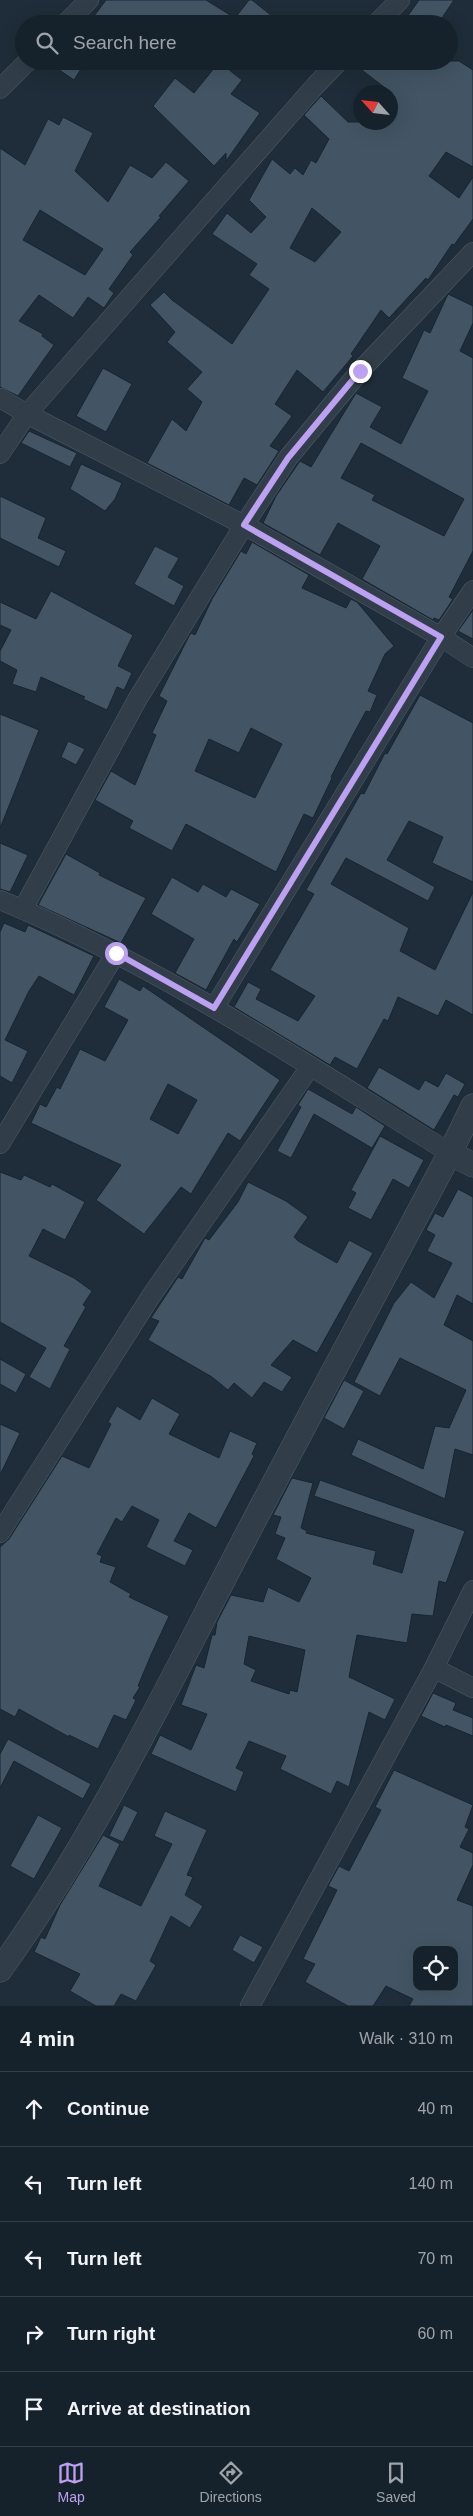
<!DOCTYPE html>
<html lang="en">
<head>
<meta charset="utf-8">
<style>
	:root { --surface:#16222b; --page:#1f2a33; --text:#f1f3f6; --muted:#9ea4a9; --line:#353f47; --accent:#bca0f2 }
	body { margin:0; font-family:Helvetica,sans-serif; background:var(--page); color:var(--text) }
	.controls { position:absolute; right:15px; bottom:15px; display:grid; overflow:hidden; border-radius:10px; box-shadow:0 5px 20px #0002 }
	.controls button { width:45px; height:45px; display:grid; place-items:center; padding:0; border:0; border-bottom:1px solid var(--line); background:var(--surface); color:var(--text); font:25px sans-serif }
	.compass { position:absolute; left:353px; top:85px; width:45px; height:45px; border-radius:50%; background:var(--surface); box-shadow:0 5px 20px #0002; rotate:297deg }
	.stop { position:absolute; width:15px; height:15px; margin:-11px; border:4px solid #bca0f2; border-radius:50%; background:#fff }
	.stop.end { background:#bca0f2; border-color:#fff; box-shadow:0 1px 5px #0008 }
	.list { margin:0; padding:0; list-style:none }
	h2 { display:flex; justify-content:space-between; align-items:center; height:65px; margin:0; padding:0 20px; font-size:21px }
	h2 small { font-size:16px; font-weight:400; color:var(--muted) }
	.list li { display:grid; grid-template-columns:32px 1fr auto; gap:15px; align-items:center; box-sizing:border-box; height:75px; padding:0 20px; border-top:1px solid var(--line) }
	.list b { display:block; font-size:19px; white-space:nowrap }
	.list em { font-size:16px; font-style:normal; color:var(--muted) }
	.icon { flex:none; width:28px; height:28px; fill:none; stroke:currentColor; stroke-width:2; stroke-linecap:round; stroke-linejoin:round }
	.map { position:relative; flex:none; width:473px; height:2006px; overflow:hidden }
	.search { position:absolute; background:var(--surface); box-shadow:0 5px 20px #0002; left:15px; right:15px; top:15px; height:55px; display:flex; align-items:center; gap:12px; box-sizing:border-box; padding:0 18px; border-radius:28px; color:var(--muted); font-size:19px }
	.sheet { height:440px; background:var(--surface) }
	nav { display:flex; justify-content:space-around; align-items:center; box-sizing:border-box; height:70px; border-top:1px solid var(--line); background:var(--surface); font-size:14px; color:var(--muted) }
	nav a { display:grid; justify-items:center; gap:2px }
	nav .on { color:var(--accent) }
	.map>svg:first-child { display:block }
	.building { fill:#435564; stroke:#192530; fill-rule:evenodd }
	.lines { fill:none; stroke-linecap:round; stroke-linejoin:round }
	.minor-casing { stroke:#4f5c68; stroke-width:20 }
	.tertiary-casing { stroke:#4f5c68; stroke-width:25 }
	.minor { stroke:#313e49; stroke-width:19 }
	.tertiary { stroke:#313e49; stroke-width:24 }
	.route { stroke:#bca0f2; stroke-width:6 }
</style>
</head>
<body>
<div class="map">
<svg width="473" height="2006" viewBox="0 0 473 2006">
	<rect width="100%" height="100%" fill="#1e2d39"/>
	<!-- building -->
	<g class="building">
		<polygon points="106,0 206,0 235,18 249,0 252,0 282,24 88,24"/>
		<polygon points="419,0 454,0 438,24 402,24"/>
		<polygon points="46,61 86,61 74,80"/>
		<path d="M350,61H459L473,70V167L446,152L429,176L459,198L473,177V219L454,245L452,244L428,280L426,278L389,318L381,310L351,354L353,356L323,392L297,370L275,404L292,416L270,446L279,451L257,485L244,478L229,505L147,463L172,419L186,431L202,402L187,389L202,372L167,342L175,332L150,305L164,292L172,300L232,344L269,289L249,275L257,264L212,234L227,213L251,233L266,217L249,200L272,159L290,174L295,168L303,175L311,160L316,163L329,139L304,115L321,96L348,122H390V92H386L388,90ZM312,208L341,232L315,262L290,248Z"/>
		<polygon points="219,62 242,80 231,94 260,113 226,161 226,153 214,166 153,106 175,78 194,93"/>
		<path d="M63,117L93,133L75,171L108,202L130,165L152,178L166,162L189,181L159,216L161,217L130,252L133,255L109,289L114,293L104,308L88,297L73,318L39,295L19,321L43,334L42,336L54,345L18,396L0,387V148L25,165L48,119L59,125ZM40,210L103,249L85,275L23,240Z"/>
		<path d="M448,294L473,306V323L460,351L473,358V551L449,597L453,599L439,620L434,618L433,620L362,579L380,546L338,523L320,555L263,523L276,496L300,461L311,467L356,393L382,407L370,427L401,444L428,391L402,378L424,330L430,333ZM361,443L464,499L444,536L372,500L375,495L341,478Z"/>
		<polygon points="103,368 132,384 106,432 76,416"/>
		<polygon points="29,431 77,453 70,467 21,443"/>
		<polygon points="81,464 122,483 115,499 105,511 70,489"/>
		<polygon points="0,496 46,518 38,538 66,551 59,567 0,538"/>
		<path d="M252,542L309,575L302,588L346,608L351,599L357,602L394,646L385,654L368,691L377,695L370,712L366,711L354,733L331,777L332,778L313,818L304,814L276,872L186,824L172,851L129,828L133,821L95,800L111,771L135,785L156,735L152,733L167,701L159,696L188,638L191,633L195,635L212,599L241,551L246,554ZM251,728L282,744L255,798L195,771L209,739L239,753Z"/>
		<polygon points="155,546 179,558 168,577 184,586 174,606 134,584"/>
		<polygon points="51,591 133,635 118,666 132,673 124,690 117,687 107,710 83,699 85,697 41,677 36,692 12,684 17,670 0,661 0,651 11,630 0,625 0,602 36,619"/>
		<polygon points="473,610 473,639 458,631"/>
		<polygon points="420,695 473,723 473,882 432,863 443,837 409,821 387,860 435,887 428,901 346,858 331,884 409,928 400,951 435,970 473,892 473,1015 446,1000 438,1016 398,997 388,1021 384,1019 357,1069 335,1057 330,1065 234,1007 248,982 261,989 256,999 298,1021 315,996 270,970 314,894 306,890 361,793 364,794 385,753 387,754"/>
		<polygon points="0,714 39,730 1,826 0,826"/>
		<polygon points="68,741 85,749 76,765 61,757"/>
		<polygon points="0,843 28,855 10,892 0,889"/>
		<polygon points="66,854 100,873 99,875 146,898 121,943 38,905"/>
		<polygon points="172,877 198,892 203,884 226,897 231,889 260,904 237,942 234,939 206,990 175,973 194,939 151,914"/>
		<polygon points="4,923 25,932 28,925 94,956 74,995 39,976 29,991 5,1040 28,1051 12,1083 0,1076 0,932"/>
		<path d="M119,979L140,991L143,986L280,1080L240,1141L228,1133L191,1194L181,1187L144,1234L96,1200L121,1165L31,1123L40,1104L46,1107L57,1087L60,1089L80,1049L105,1061L128,1020L104,1007ZM168,1084L197,1100L178,1134L150,1119Z"/>
		<polygon points="379,1067 419,1090 425,1080 438,1087 446,1073 465,1084 458,1097 454,1095 434,1130 367,1088"/>
		<polygon points="308,1089 352,1114 356,1107 385,1126 372,1148 314,1114 291,1158 277,1151 301,1107 298,1105"/>
		<polygon points="380,1136 424,1160 409,1188 393,1179 371,1220 348,1208 356,1193 351,1190"/>
		<polygon points="0,1172 21,1180 24,1175 50,1187 52,1184 85,1202 65,1240 43,1229 29,1256 74,1278 92,1291 83,1305 86,1307 64,1346 70,1349 50,1389 29,1377 46,1348 0,1322"/>
		<polygon points="248,1182 286,1201 308,1217 294,1237 298,1241 337,1263 349,1240 373,1253 317,1353 293,1340 271,1365 292,1377 282,1392 264,1382 252,1398 234,1383 228,1390 212,1377 148,1340 159,1321 151,1318 178,1277 182,1279 205,1238 209,1240 238,1202"/>
		<polygon points="458,1189 473,1197 473,1304 457,1295 444,1325 473,1341 473,1455 455,1449 445,1499 351,1455 358,1439 423,1469 435,1426 449,1428 466,1390 400,1358 380,1396 354,1382 394,1303 411,1282 434,1298 452,1263 427,1251 435,1235 426,1230 435,1213 443,1217"/>
		<polygon points="0,1359 26,1374 16,1393 0,1384"/>
		<polygon points="344,1380 364,1391 344,1429 324,1418"/>
		<polygon points="152,1398 180,1414 169,1434 219,1458 230,1431 257,1443 252,1454 254,1456 216,1528 189,1513 174,1541 193,1550 185,1566 146,1547 159,1520 132,1506 122,1522 116,1518 97,1554 102,1556 100,1562 116,1567 110,1582 131,1594 129,1597 169,1616 151,1655 138,1686 140,1687 133,1698 136,1700 126,1720 114,1715 98,1749 69,1735 69,1737 19,1709 15,1717 0,1709 0,1547 9,1539 62,1456 89,1468 111,1424 108,1422 117,1406 140,1420"/>
		<polygon points="0,1424 20,1433 0,1475"/>
		<path d="M292,1478L313,1483L301,1528L307,1531L306,1533L376,1551L373,1564L402,1573L414,1530L314,1496L320,1480L465,1531L446,1583L439,1581L433,1616L412,1614L407,1643L357,1635L349,1677L395,1699L385,1720L369,1712L349,1787L337,1781L331,1794L280,1769L286,1756L249,1741L236,1768L244,1772L236,1792L151,1754L160,1735L191,1750L207,1714L181,1705L196,1665L204,1668L212,1635H215L217,1622L231,1595L263,1602L268,1587L299,1602L311,1578L276,1559L285,1538L275,1534L281,1517L273,1515ZM249,1636L305,1650L297,1692L290,1690L289,1694L251,1681L256,1670L244,1664Z"/>
		<polygon points="433,1693 456,1703 453,1710 473,1718 473,1736 446,1725 445,1727 421,1716"/>
		<polygon points="8,1739 91,1784 83,1799 14,1761 0,1788 0,1754"/>
		<path d="M394,1770L473,1805L465,1827L469,1829L460,1847L473,1853V1865L457,1900L473,1906V2006H409L413,1999L386,1986L373,2006H348L305,1982L315,1964L303,1959L337,1890L328,1886L339,1866L349,1871L381,1810L375,1807ZM417,1950H454V1987H417Z"/>
		<polygon points="124,1805 138,1812 123,1842 109,1836"/>
		<polygon points="165,1811 207,1830 187,1875 193,1877 185,1895 203,1906 190,1928 171,1916 150,1961 156,1965 136,2001 121,1994 114,2006 96,2006 70,1991 80,1974 34,1952 41,1937 45,1939 60,1905 103,1835 120,1844 99,1886 141,1906 172,1844 154,1836"/>
		<polygon points="38,1815 62,1828 34,1879 10,1866"/>
		<polygon points="240,1935 263,1947 254,1963 232,1950"/>
	</g>
	<g class="lines">
		<!-- minor casing -->
		<g class="minor-casing">
			<g id="minor">
				<polyline points="65,24 89,0"/>
				<polyline points="376,24 400,0"/>
				<polyline points="0,89 28,61"/>
				<polyline points="0,398 27,414 244,525 441,637 473,658"/>
				<polyline points="0,454 27,414 315,86 339,61"/>
				<path d="M0,900C160,966 304,1063 450,1153"/>
				<polyline points="23,909 137,700 244,525 288,458 360,371 473,252"/>
				<polyline points="214,1008 441,637 473,590"/>
				<polyline points="0,1144 116,953"/>
				<polyline points="0,1533 151,1296 310,1067"/>
				<polyline points="434,1668 473,1688"/>
				<polyline points="250,2006 434,1668 473,1590"/>
			</g>
		</g>
		<!-- tertiary casing -->
		<g class="tertiary-casing">
			<g id="tertiary">
				<polyline points="450,1153 473,1165"/>
				<path d="M0,1970C91,1844 159,1704 230,1567C302,1428 377,1291 450,1153L473,1106"/>
			</g>
		</g>
		<!-- minor -->
		<use href="#minor" class="minor"/>
		<!-- tertiary -->
		<use href="#tertiary" class="tertiary"/>
	</g>
	<g class="lines">
		<!-- route -->
		<polyline class="route" points="116,953 214,1008 441,637 244,525 288,458 360,371"/>
	</g>
</svg>
<div class="controls">
<button><svg class="icon" aria-label="locate" viewBox="0 0 24 24"><circle cx="12" cy="12" r="6"/><path d="M12 2v4M12 18v4M2 12h4M18 12h4"/></svg></button>
</div>
<svg class="compass" viewBox="-18 -18 36 36"><path d="M0-13l5 13h-10z" fill="#e53935"/><path d="M0 13l5-13h-10z" fill="#9ea4a9"/></svg>
<div class="stop" style="left:116px;top:953px"></div>
<div class="stop end" style="left:360px;top:371px"></div>
<div class="search"><svg class="icon" aria-label="search" viewBox="0 0 24 24"><circle cx="10" cy="10" r="6"/><path d="M15 15l6 6"/></svg>Search here</div>
</div>
<section class="sheet">
<h2>4 min<small>Walk · 310 m</small></h2>
<ul class="list">
<li><svg class="icon" aria-label="ahead" viewBox="0 0 24 24"><path d="M12 20V5M6 11l6-6 6 6"/></svg><div><b>Continue</b></div><em>40 m</em></li>
<li><svg class="icon" aria-label="left" viewBox="0 0 24 24"><path d="M17 20v-9H6M10 6l-5 5 5 5"/></svg><div><b>Turn left</b></div><em>140 m</em></li>
<li><svg class="icon" aria-label="left" viewBox="0 0 24 24"><path d="M17 20v-9H6M10 6l-5 5 5 5"/></svg><div><b>Turn left</b></div><em>70 m</em></li>
<li><svg class="icon" aria-label="right" viewBox="0 0 24 24"><path d="M7 20v-9h11M14 6l5 5-5 5"/></svg><div><b>Turn right</b></div><em>60 m</em></li>
<li><svg class="icon" aria-label="arrive" viewBox="0 0 24 24"><path d="M6 21V4h12l-3 4 3 4H6"/></svg><div><b>Arrive at destination</b></div></li>
</ul>
</section>
<nav>
<a class="on"><svg class="icon" aria-label="map" viewBox="0 0 24 24"><path d="M3 6l6-2 6 2 6-2v14l-6 2-6-2-6 2zM9 4v14M15 6v14"/></svg>Map</a>
<a><svg class="icon" aria-label="directions" viewBox="0 0 24 24"><path d="M12 3l9 9-9 9-9-9zM9 14v-3h6M13 9l2 2-2 2"/></svg>Directions</a>
<a><svg class="icon" aria-label="saved" viewBox="0 0 24 24"><path d="M7 4h10v16l-5-4-5 4z"/></svg>Saved</a>
</nav>
</body>
</html>
